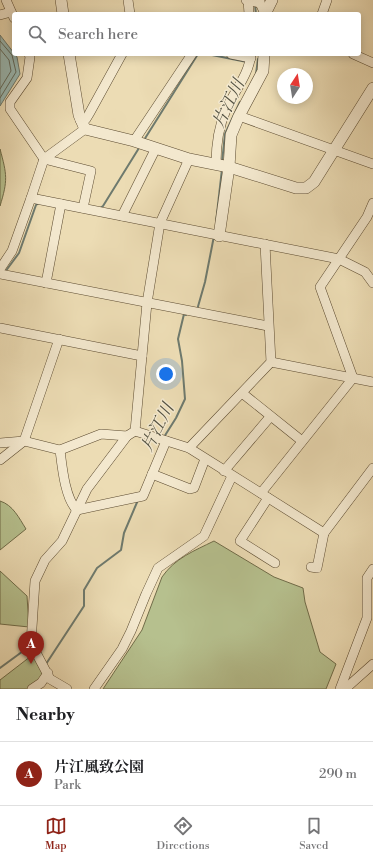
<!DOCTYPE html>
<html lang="en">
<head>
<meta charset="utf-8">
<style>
	:root { --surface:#fff; --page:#f6f6f6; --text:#202124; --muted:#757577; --line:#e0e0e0; --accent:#8f2418 }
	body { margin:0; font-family:"Libre Bodoni","Noto Serif JP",serif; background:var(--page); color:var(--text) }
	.compass { position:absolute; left:277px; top:68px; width:36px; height:36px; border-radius:50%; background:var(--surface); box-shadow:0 2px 10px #0003; rotate:12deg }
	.you { position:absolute; left:166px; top:374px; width:14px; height:14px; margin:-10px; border:3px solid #fff; border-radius:50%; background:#1a73e8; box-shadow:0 0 0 6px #1a73e833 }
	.badge { display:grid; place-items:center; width:26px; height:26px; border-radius:50%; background:var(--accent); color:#fff; font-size:13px; font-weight:700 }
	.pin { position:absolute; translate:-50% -33px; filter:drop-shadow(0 1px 2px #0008) }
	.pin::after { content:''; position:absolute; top:21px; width:14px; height:12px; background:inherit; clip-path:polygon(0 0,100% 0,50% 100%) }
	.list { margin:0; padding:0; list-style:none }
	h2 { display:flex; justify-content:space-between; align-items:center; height:52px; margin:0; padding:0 16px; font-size:17px }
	h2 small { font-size:13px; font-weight:400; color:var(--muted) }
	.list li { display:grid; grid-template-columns:26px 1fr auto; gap:12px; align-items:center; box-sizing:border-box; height:64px; padding:0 16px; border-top:1px solid var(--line) }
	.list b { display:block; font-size:15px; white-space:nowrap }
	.list p { margin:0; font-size:13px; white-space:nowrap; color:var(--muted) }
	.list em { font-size:13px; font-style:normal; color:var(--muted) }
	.icon { flex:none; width:22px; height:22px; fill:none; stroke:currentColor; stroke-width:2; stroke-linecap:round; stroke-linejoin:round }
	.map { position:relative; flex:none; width:373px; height:689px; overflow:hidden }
	.search { position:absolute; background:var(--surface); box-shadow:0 2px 10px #0003; left:12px; right:12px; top:12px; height:44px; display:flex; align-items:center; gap:10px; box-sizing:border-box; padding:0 14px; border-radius:4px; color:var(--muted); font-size:15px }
	.sheet { height:116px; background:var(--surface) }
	nav { display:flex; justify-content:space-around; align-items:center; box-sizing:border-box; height:56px; border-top:1px solid var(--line); background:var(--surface); font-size:11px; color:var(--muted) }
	nav a { display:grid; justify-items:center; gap:2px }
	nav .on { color:var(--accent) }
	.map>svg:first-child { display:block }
	.green { fill:#b6c08e; stroke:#706c49 }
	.water { fill:#9abab5; stroke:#6e7a6e }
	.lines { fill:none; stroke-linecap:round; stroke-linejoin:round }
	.shore { stroke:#626a5c; stroke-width:1 }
	.stream { stroke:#6e7a6e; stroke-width:2 }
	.minor-casing { stroke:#5b4a30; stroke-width:10 }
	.tertiary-casing { stroke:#5b4a30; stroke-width:12 }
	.minor { stroke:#f3e8ce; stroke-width:9 }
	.tertiary { stroke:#f3e8ce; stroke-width:11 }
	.labels { text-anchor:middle; stroke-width:3; stroke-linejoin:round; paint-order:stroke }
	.water-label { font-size:17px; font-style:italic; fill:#525142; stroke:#f3e8ce }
</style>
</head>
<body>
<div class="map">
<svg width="373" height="689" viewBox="0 0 373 689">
	<rect width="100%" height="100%" fill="#ecdcb4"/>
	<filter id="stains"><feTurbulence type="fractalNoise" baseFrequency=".005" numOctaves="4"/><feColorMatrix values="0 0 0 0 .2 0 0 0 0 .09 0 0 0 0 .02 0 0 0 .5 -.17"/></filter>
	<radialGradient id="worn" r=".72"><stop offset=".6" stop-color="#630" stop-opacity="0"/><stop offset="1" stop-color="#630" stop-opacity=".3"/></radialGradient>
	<!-- green -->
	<g class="green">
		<path d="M0,149C7,175 8,180 0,206Z"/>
		<path d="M0,501C13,505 19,518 26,529L0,550Z"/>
		<path d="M214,541L274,577L303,588L305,602L320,652L336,664L326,689H103L142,630L162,577C175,558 194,551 214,541Z"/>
		<polygon points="0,571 27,596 29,627 0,624"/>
		<polygon points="35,653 46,674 30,689 0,689 0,680"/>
	</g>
	<!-- water -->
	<polygon class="water" points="0,35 17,57 20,74 0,106"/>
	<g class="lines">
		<!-- shore -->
		<g class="shore">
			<polyline points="0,41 12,55 16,72 0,98"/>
			<polyline points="0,49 9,60 11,71 0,89"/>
		</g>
		<!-- stream -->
		<g class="stream">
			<polyline points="255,5 256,14"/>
			<polyline points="207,54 247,62"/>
			<polyline points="256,74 258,59"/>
			<polyline points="144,140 198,54"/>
			<polyline points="222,162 225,134 240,102"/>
			<polyline points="99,209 103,206 139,148"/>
			<polyline points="216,222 222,169"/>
			<polyline points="5,272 19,253 36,205 39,203"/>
			<polyline points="197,310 205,282 214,236"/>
			<polyline points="164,437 176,418 185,399 182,361 178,339 184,314 186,315"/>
			<polyline points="46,664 84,606 84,590 97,568 121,550 124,533 138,500"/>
			<polyline points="0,668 30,646"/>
		</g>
		<!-- minor casing -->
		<g class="minor-casing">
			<g id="minor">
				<polyline points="6,0 14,18"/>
				<polyline points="128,0 130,14"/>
				<polyline points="246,0 260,3"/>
				<polyline points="248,0 249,14"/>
				<polyline points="260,0 260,3 265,14"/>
				<polyline points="322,14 327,0"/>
				<polyline points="0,15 11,12"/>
				<polyline points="29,54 30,57 27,78 10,102 10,109 44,159 91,171 83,208"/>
				<polyline points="231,54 251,58"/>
				<polyline points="353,54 373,63"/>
				<polyline points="239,116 373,164"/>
				<polyline points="80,120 86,119 89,114 122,54"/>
				<polyline points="85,129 44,159 31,198 339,259 365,272 373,283"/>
				<polyline points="134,141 192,54"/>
				<path d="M216,164C216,144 218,128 226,110C234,91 249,75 251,54"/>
				<polyline points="122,216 156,148"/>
				<polyline points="0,269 12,251 31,198"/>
				<polyline points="0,274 268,326"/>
				<polyline points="46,283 61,204"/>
				<polyline points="0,328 142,356 147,303 160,223 189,159"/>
				<polyline points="271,362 373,382"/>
				<polyline points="242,393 302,441"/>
				<polyline points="135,431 189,448 324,533 317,568 311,567"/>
				<path d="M0,443L24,441L60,450C62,466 65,499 77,510L143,496L166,441"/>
				<polyline points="189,448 271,362 265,244"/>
				<polyline points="60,450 101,434 127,436"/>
				<polyline points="0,460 24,441 59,339"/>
				<polyline points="224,471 270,417"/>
				<polyline points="152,474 190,489 194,488 205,459"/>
				<polyline points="261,493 353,378 320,287 367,217 373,203"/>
				<polyline points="268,498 240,541 275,563"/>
				<polyline points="324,533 373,468"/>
				<polyline points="32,689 41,683 48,673"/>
				<polyline points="67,689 50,679 31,643 35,581 45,560 62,541 87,489 127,436 135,431 142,356"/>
				<polyline points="94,689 122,649 131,631 146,594 158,568 204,536 232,476"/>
				<polyline points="340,689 367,618 367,578 373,569"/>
				<polyline points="345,689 373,664"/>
			</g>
		</g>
		<!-- tertiary casing -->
		<g class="tertiary-casing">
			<g id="tertiary">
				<polyline points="61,0 63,14"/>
				<polyline points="265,14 272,0"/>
				<polyline points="69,54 79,115 85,129 134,141 189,159 229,167 296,188 306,188 314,182 373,88"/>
				<polyline points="219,236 229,167 231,135 239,116 263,71 264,54"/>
			</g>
		</g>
		<!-- minor -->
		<use href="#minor" class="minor"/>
		<!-- tertiary -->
		<use href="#tertiary" class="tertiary"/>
	</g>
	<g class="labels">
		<!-- water labels -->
		<g class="water-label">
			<text transform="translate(228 103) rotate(-64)" y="6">片江川</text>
			<text transform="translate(157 427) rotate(-63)" y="6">片江川</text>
		</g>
	</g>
	<rect width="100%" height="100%" filter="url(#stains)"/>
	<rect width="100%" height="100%" fill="url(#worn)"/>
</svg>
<svg class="compass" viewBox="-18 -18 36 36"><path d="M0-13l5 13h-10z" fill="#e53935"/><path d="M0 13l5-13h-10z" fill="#757577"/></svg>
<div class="you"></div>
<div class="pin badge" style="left:31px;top:664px">A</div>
<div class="search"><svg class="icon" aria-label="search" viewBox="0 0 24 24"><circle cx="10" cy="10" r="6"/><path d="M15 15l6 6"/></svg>Search here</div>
</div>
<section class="sheet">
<h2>Nearby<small></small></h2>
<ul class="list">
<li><span class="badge">A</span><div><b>片江風致公園</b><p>Park</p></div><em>290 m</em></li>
</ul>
</section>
<nav>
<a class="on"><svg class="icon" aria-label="map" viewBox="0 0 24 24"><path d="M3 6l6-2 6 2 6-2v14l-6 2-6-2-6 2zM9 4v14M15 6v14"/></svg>Map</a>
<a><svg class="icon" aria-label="directions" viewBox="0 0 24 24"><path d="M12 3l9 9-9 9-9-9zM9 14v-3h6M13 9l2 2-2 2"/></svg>Directions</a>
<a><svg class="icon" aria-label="saved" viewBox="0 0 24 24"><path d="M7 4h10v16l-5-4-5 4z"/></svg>Saved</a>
</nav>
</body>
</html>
